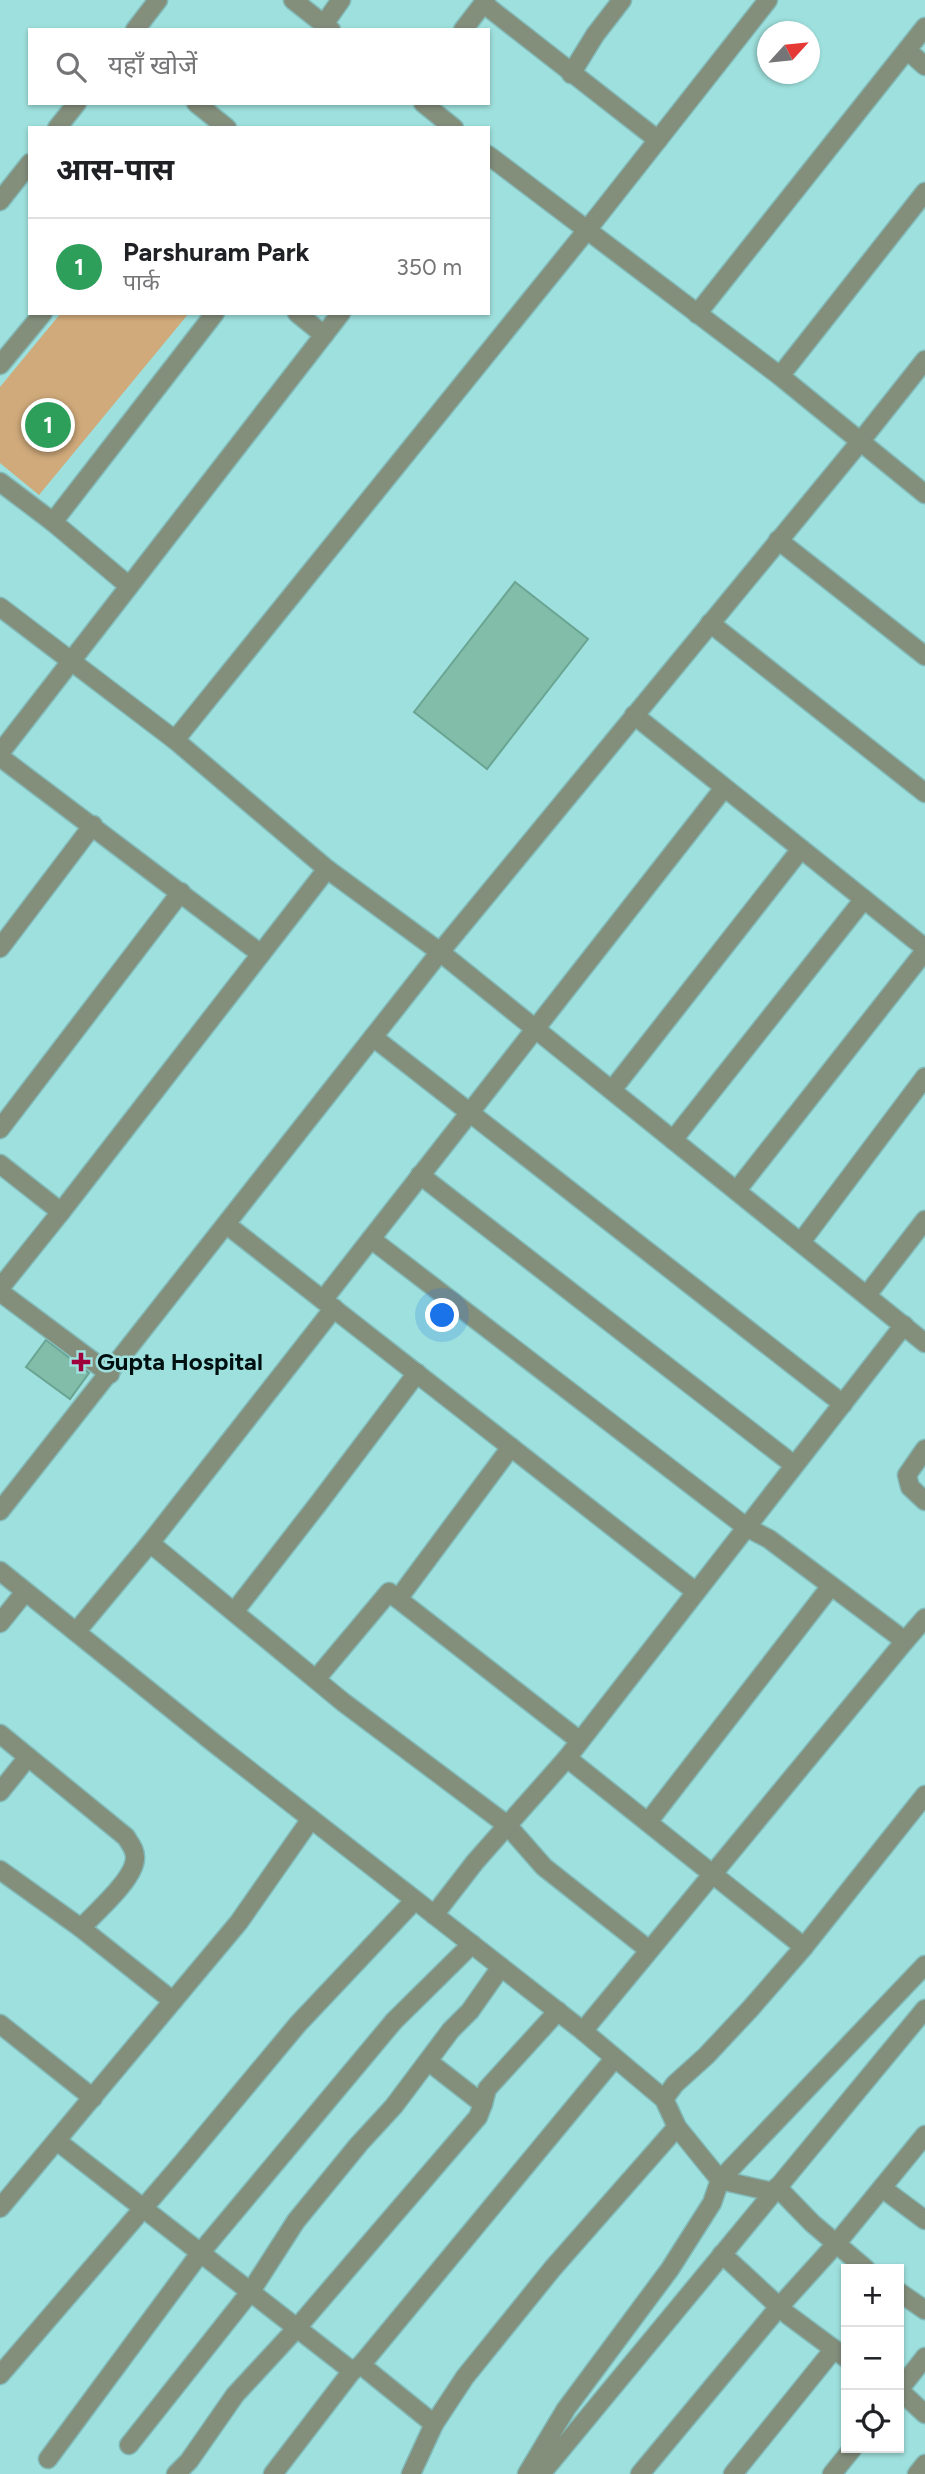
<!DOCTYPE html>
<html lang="hi">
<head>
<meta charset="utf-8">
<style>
	:root { --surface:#fff; --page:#f2f2f2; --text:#202124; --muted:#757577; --line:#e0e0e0; --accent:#0b8043 }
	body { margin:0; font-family:Figtree,"Noto Sans Devanagari",sans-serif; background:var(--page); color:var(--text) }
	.controls { position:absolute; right:21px; bottom:21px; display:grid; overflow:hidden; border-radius:0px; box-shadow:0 2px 5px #0004 }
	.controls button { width:63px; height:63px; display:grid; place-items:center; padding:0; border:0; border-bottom:2px solid var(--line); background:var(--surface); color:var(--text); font:35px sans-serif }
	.compass { position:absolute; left:757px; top:21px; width:63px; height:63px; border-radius:50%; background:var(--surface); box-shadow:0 2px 5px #0004; rotate:63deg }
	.you { position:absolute; left:443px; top:1316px; width:24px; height:24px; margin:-18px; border:5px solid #fff; border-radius:50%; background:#1a73e8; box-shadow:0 0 0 10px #1a73e833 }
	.badge { display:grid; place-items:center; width:46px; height:46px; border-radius:50%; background:var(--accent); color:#fff; font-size:23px; font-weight:700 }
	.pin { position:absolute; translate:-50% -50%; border:4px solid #fff; box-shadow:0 2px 7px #0006 }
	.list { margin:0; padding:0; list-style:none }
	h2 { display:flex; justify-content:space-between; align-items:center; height:91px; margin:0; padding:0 28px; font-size:30px }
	h2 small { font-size:23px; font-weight:400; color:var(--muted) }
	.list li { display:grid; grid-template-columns:46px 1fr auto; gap:21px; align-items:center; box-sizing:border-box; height:98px; padding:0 28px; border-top:2px solid var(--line) }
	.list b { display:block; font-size:26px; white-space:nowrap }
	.list p { margin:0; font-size:23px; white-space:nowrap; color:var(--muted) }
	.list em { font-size:23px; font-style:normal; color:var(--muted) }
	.icon { flex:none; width:38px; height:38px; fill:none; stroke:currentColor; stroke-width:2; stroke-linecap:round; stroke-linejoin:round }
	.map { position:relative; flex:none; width:925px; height:2474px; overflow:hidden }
	.search { position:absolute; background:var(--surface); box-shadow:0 2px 5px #0004; left:28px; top:28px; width:462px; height:77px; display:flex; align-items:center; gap:18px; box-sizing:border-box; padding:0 24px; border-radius:0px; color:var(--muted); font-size:26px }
	.panel { position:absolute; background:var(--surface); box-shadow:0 2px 5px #0004; left:28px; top:126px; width:462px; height:189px; border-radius:0px }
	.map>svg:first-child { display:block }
	.green { fill:#d0aa7b }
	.building { fill:#82bdaa; stroke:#6aa492; stroke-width:2 }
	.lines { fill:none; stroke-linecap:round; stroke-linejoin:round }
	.minor-casing { stroke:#82bab8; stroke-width:21 }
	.tertiary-casing { stroke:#82bab8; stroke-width:21 }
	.minor { stroke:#838e7b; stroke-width:18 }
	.tertiary { stroke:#838e7b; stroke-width:18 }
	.poi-dot { fill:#a0003a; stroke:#9ee0dd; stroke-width:2.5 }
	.labels { text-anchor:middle; stroke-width:5; stroke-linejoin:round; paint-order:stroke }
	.poi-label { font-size:24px; font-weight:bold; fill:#000f0f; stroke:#9ee0dd; text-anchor:start }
</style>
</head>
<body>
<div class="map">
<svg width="925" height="2474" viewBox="0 0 925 2474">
	<rect width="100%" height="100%" fill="#9ee0dd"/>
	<!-- green -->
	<polygon class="green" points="61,313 189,313 39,495 0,463 0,387"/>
	<!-- building -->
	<g class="building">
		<polygon points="515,582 588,639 487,769 414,712"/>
		<polygon points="46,1340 89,1373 70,1399 26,1367"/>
	</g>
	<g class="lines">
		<!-- minor casing -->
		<g class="minor-casing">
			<g id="minor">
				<polyline points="484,4 658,140"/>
				<polyline points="324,24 341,0"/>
				<polyline points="135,30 158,0"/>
				<polyline points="463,30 486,0"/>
				<polyline points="908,51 925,66"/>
				<polyline points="571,74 595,35 622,0"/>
				<polyline points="196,103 227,128"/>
				<polyline points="57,128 77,103"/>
				<polyline points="0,201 30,163"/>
				<polyline points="297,313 324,335"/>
				<polyline points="697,314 925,27"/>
				<polyline points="0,365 43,313"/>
				<polyline points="780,376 925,192"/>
				<polyline points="860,442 925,360"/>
				<polyline points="0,482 53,522 215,313"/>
				<polyline points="53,522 129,586"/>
				<polyline points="778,540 925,656"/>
				<polyline points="0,607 175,740 327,869 440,952 925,1343"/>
				<polyline points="710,623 925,793"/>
				<polyline points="634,715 925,948"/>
				<polyline points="175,740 587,230 768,0"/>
				<polyline points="0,753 341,313"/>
				<polyline points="0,757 261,954"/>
				<polyline points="0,948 93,825"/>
				<polyline points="373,1037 843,1404"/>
				<polyline points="612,1090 801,849"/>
				<polyline points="0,1129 181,892"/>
				<polyline points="673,1140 864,899"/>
				<polyline points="0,1164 61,1212 0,1288"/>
				<polyline points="420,1175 794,1465"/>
				<polyline points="737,1190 925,951"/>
				<polyline points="61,1212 327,869"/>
				<polyline points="227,1225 696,1592"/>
				<polyline points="371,1239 746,1527 769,1539 905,1641 583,2031"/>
				<polyline points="801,1242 925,1077"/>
				<polyline points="0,1292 110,1374"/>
				<polyline points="867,1295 925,1220"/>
				<polyline points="323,1300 724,788"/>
				<polyline points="511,1447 398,1599 580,1741"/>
				<polyline points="925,1449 907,1475 910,1487 925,1501"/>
				<polyline points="150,1543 343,1702 507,1825 544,1867 649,1950"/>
				<polyline points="234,1612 318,1504 417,1373"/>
				<polyline points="0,1623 25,1592"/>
				<polyline points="76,1632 150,1543 334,1308"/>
				<polyline points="905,1641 925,1618"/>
				<polyline points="316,1679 389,1592 398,1599"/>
				<path d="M0,1734L126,1837C130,1844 135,1849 135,1857C136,1878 96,1912 81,1928"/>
				<polyline points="0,1792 28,1757"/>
				<polyline points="648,1822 831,1586"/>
				<polyline points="0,1870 81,1928 173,2001"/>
				<polyline points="434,1915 475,1862 567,1758"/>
				<polyline points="804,1947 567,1758 904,1325"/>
				<polyline points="0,2024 93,2098"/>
				<polyline points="664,2099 675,2084 706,2056 751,2008 804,1947 925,1795"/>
				<polyline points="483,2104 487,2089 558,2011"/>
				<polyline points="57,2141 352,2371 361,2365 614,2059"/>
				<polyline points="720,2180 925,1965"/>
				<polyline points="720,2180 773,2192"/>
				<polyline points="777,2187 812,2223 866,2269"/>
				<polyline points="882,2188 925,2220"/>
				<polyline points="0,2208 239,1922 311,1819"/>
				<polyline points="722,2254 788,2315 846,2358"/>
				<polyline points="899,2292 925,2310"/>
				<polyline points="361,2365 434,2424"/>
				<polyline points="0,2375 183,2162 298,2024 415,1900"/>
				<polyline points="899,2390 925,2414"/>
				<polyline points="129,2445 251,2291 296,2221 359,2144 394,2106 451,2030 470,2011 501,1967"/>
				<polyline points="48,2459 201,2252 394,2021 472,1944"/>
				<polyline points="176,2474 189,2461 235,2395 296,2329 478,2117 483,2104 429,2062"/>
				<polyline points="273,2474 352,2371"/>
				<polyline points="411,2474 434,2424 465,2377 553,2268 677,2127"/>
				<polyline points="541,2474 925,2009"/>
				<polyline points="640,2474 779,2307 836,2244 925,2135"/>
				<polyline points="733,2474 834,2349"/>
				<polyline points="917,2474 925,2464"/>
			</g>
		</g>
		<!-- tertiary casing -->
		<g class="tertiary-casing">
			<g id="tertiary">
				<polyline points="293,0 331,30"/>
				<polyline points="423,103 454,128"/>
				<polyline points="488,155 780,376 925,494"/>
				<polyline points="0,1511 440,952 860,442"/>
				<polyline points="0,1571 214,1743 583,2031 664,2099 677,2127 720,2180 712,2203 670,2269 566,2409 527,2474"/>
				<polyline points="899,2390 925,2357"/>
				<polyline points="832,2474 853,2448"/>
			</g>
		</g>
		<!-- minor -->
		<use href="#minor" class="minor"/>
		<!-- tertiary -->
		<use href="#tertiary" class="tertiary"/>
	</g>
	<!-- markers -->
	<path class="poi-dot" d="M77.5 1351.5h7v7h7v7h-7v7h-7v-7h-7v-7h7z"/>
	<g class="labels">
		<!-- poi labels -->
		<g class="poi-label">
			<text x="97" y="1370">Gupta Hospital</text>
		</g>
	</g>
</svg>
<div class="controls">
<button>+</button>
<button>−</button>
<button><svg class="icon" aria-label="locate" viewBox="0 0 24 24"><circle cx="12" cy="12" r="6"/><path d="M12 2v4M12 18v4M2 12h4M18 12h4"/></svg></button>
</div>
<svg class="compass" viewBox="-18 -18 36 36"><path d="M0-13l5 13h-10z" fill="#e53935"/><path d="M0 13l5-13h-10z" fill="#757577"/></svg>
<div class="you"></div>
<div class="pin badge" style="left:48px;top:425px;background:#2e9e5b">1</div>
<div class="search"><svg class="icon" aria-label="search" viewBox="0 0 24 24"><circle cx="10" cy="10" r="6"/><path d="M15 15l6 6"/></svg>यहाँ खोजें</div>
<section class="panel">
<h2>आस-पास<small></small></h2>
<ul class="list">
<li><span class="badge" style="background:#2e9e5b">1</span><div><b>Parshuram Park</b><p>पार्क</p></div><em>350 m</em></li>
</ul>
</section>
</div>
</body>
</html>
